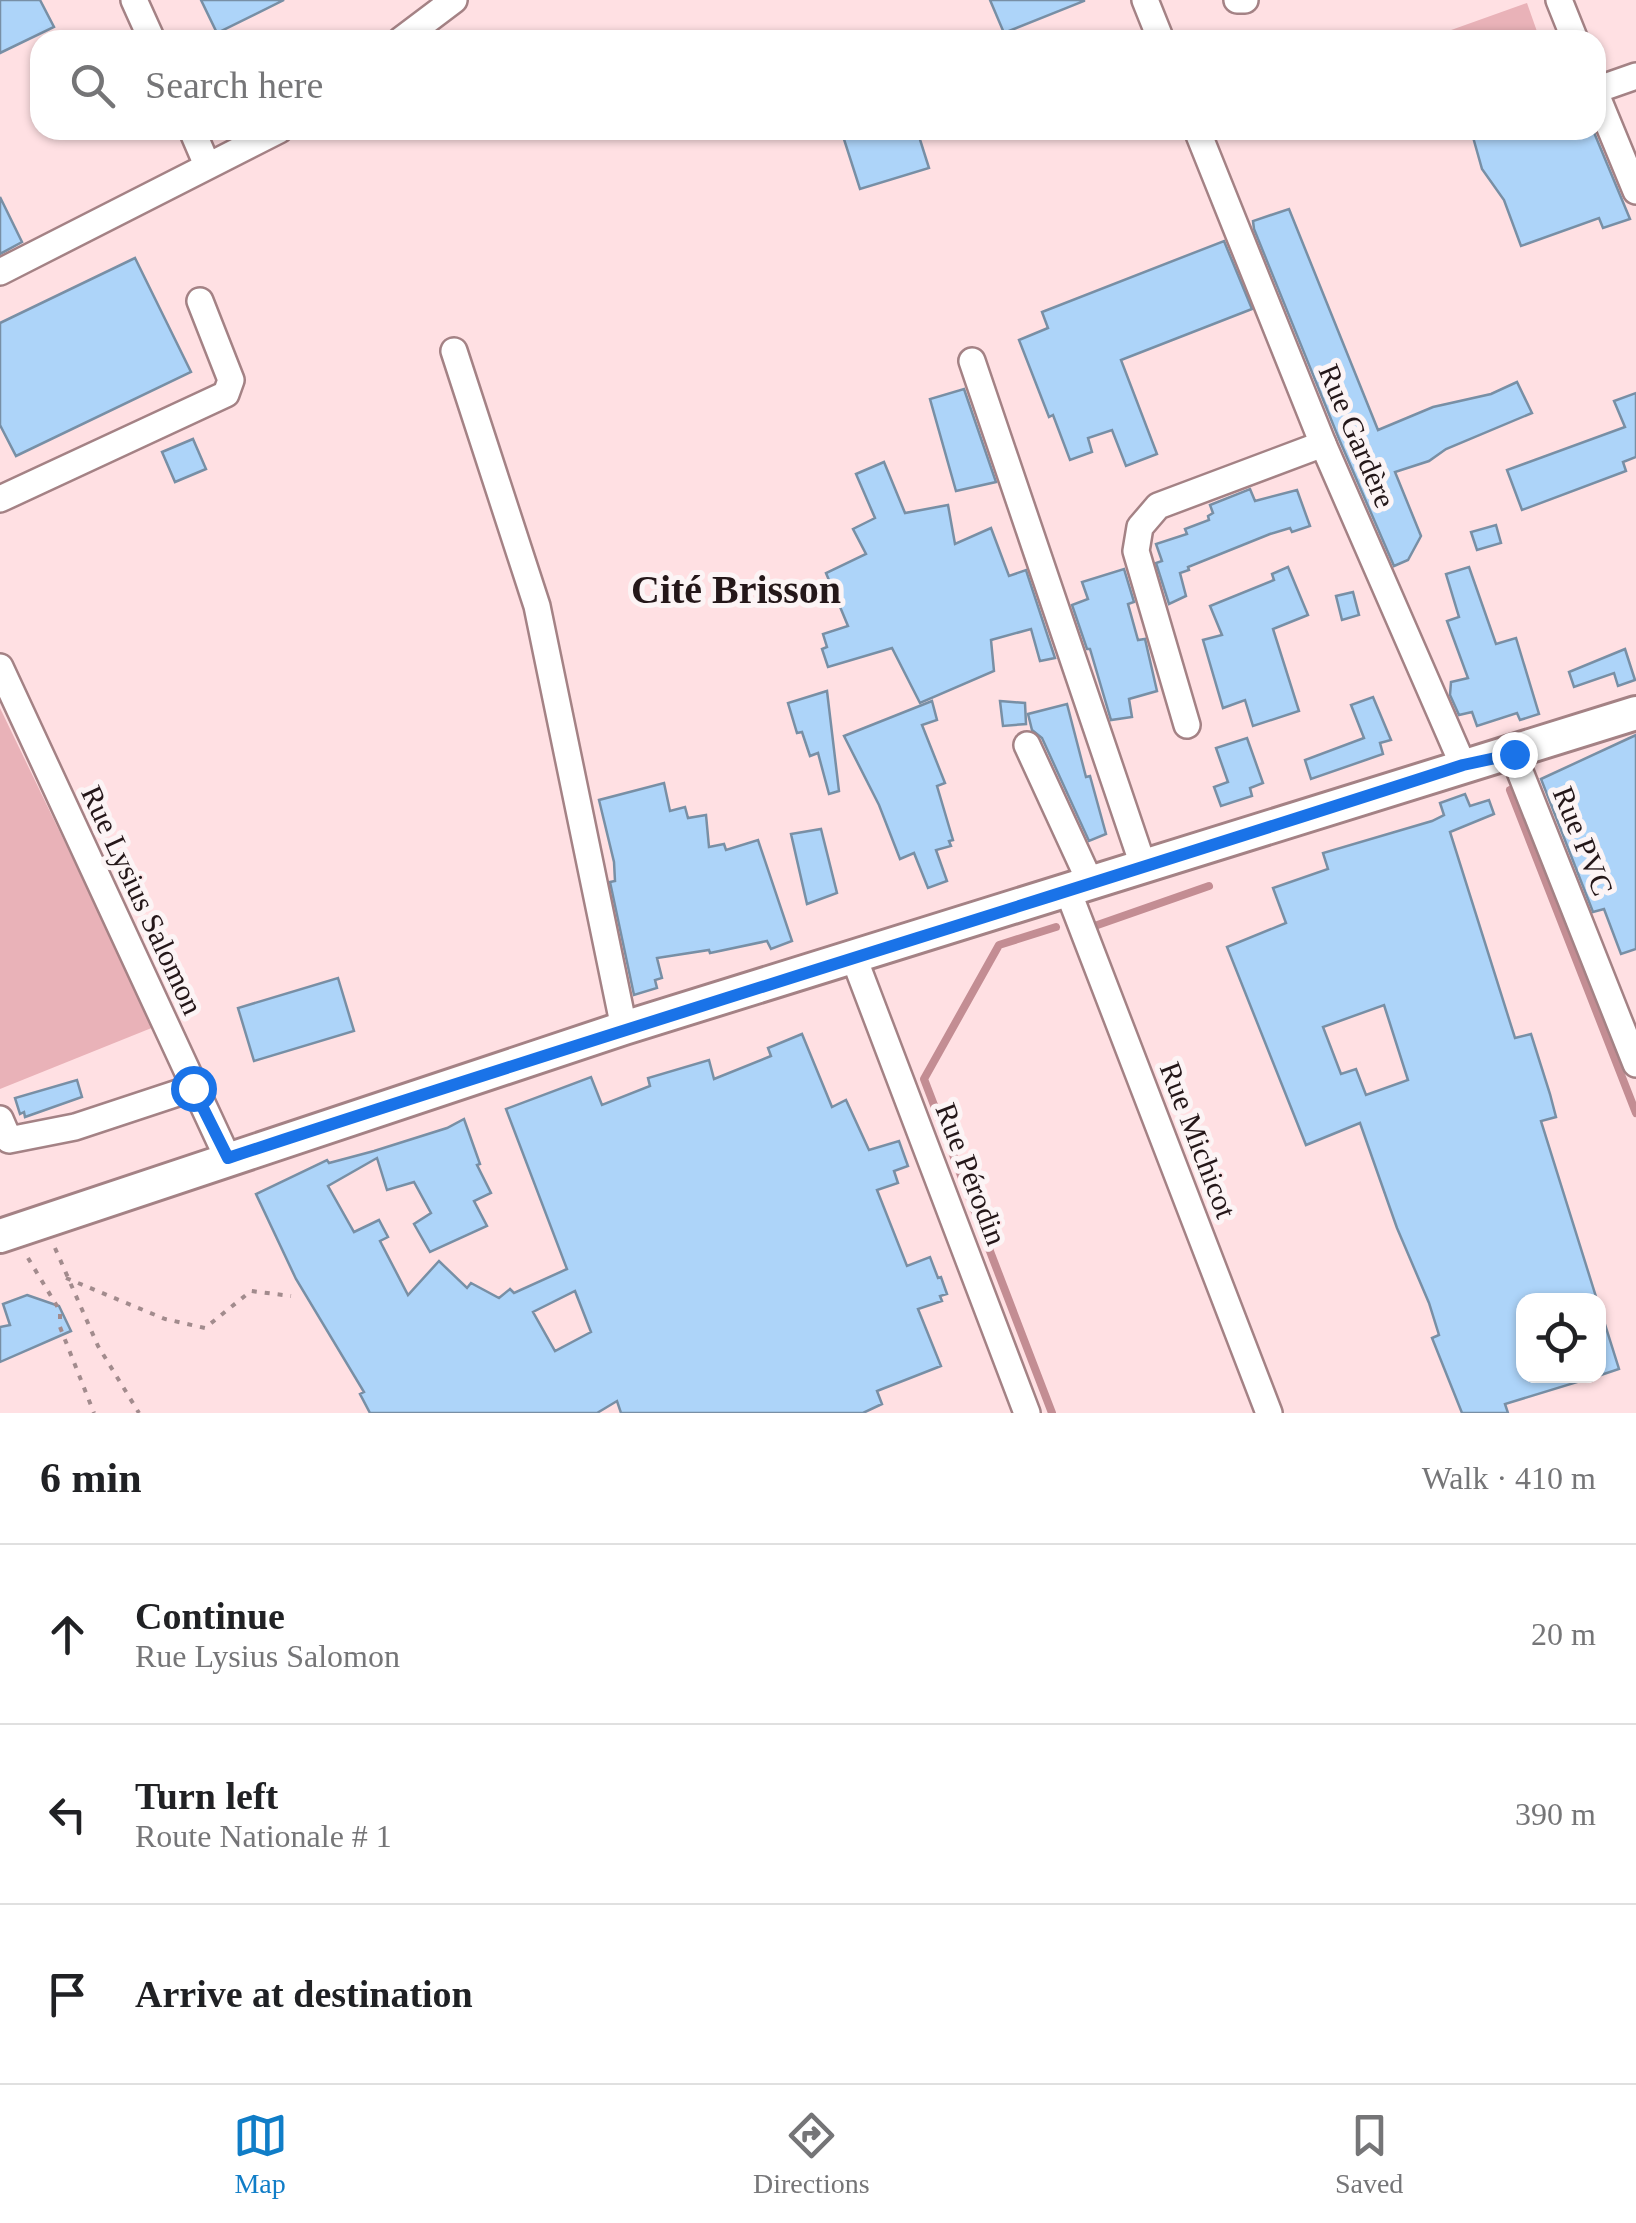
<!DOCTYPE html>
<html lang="en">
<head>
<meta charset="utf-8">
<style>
	:root { --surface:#fff; --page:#f6f6f6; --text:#202124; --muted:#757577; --line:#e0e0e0; --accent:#107dc7 }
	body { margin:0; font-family:Georgia,serif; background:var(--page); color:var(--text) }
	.controls { position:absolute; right:30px; bottom:30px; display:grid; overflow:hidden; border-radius:20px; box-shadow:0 2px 8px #0004 }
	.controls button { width:90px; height:90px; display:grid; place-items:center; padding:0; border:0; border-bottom:2px solid var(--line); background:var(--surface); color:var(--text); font:50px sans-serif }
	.stop { position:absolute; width:30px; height:30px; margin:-22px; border:8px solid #1a73e8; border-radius:50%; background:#fff }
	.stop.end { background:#1a73e8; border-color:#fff; box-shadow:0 2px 10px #0008 }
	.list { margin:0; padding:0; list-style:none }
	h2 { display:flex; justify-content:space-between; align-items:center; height:130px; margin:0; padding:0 40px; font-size:42px }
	h2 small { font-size:32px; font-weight:400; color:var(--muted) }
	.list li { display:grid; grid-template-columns:65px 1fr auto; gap:30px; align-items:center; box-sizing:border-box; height:180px; padding:0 40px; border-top:2px solid var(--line) }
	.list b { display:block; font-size:38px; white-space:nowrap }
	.list p { margin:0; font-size:32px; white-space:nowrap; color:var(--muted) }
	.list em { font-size:32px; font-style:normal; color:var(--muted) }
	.icon { flex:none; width:55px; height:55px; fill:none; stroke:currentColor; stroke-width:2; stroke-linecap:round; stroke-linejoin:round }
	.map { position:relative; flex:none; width:1636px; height:1413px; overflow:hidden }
	.search { position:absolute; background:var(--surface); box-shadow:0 2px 8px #0004; left:30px; right:30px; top:30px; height:110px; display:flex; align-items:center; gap:25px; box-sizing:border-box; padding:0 35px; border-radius:30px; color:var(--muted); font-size:38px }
	.sheet { height:670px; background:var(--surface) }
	nav { display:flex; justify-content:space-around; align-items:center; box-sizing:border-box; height:140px; border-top:2px solid var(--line); background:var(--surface); font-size:28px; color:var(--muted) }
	nav a { display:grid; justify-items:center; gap:5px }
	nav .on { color:var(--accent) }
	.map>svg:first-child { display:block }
	.green { fill:#e9b2b8 }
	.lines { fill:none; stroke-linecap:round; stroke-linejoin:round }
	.stream { stroke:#c38d93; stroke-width:8 }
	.building { fill:#add4f9; stroke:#788fa5; stroke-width:2.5; fill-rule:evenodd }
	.minor-casing { stroke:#a48285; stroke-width:30 }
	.major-casing { stroke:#a48285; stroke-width:38 }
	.path { stroke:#a28b8d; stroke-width:4; stroke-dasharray:5 8; stroke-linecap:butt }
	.minor { stroke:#fff; stroke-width:25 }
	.major { stroke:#fff; stroke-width:32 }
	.route { stroke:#1a73e8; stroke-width:12 }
	.labels { text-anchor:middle; stroke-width:10; stroke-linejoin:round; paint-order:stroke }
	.street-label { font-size:30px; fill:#241719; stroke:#fcf4f5 }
	.district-label { font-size:40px; font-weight:bold; fill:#241719; stroke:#fcf4f5 }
</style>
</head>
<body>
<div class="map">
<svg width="1636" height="1413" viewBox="0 0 1636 1413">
	<rect width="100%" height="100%" fill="#ffe0e3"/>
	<!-- green -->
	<g class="green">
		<polygon points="1527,3 1540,40 1426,39"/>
		<polygon points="0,708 154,1027 0,1089"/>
	</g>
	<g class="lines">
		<!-- stream -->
		<g class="stream">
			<polyline points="1510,790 1636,1113"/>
			<polyline points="1086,929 1209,886"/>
			<polyline points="1052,1413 924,1079 999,945 1056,927"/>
		</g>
	</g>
	<!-- building -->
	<g class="building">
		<polygon points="0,0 40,0 54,27 0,53"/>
		<polygon points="201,0 284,0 217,33"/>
		<polygon points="990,0 1084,0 1084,1 1004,33"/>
		<polygon points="841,130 917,130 929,168 860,189"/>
		<polygon points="1471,130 1593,130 1630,219 1603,228 1599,218 1521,246 1504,200 1482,169"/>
		<polygon points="0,197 22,242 0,254"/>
		<polygon points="1289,209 1378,430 1433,407 1491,394 1517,382 1532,413 1446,449 1429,461 1395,472 1421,536 1408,560 1394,566 1339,439 1254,229 1253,221"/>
		<polygon points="1224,241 1252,309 1121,360 1157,454 1126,466 1112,430 1088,438 1092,452 1070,460 1053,415 1049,417 1019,340 1048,328 1042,312"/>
		<polygon points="135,258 191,372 16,456 0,425 0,323"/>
		<polygon points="964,389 996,482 956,491 930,399"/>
		<polygon points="1636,393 1636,457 1623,462 1626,471 1522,510 1507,470 1625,427 1614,401"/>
		<polygon points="193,439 206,469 175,482 162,452"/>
		<polygon points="884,462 905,513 948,505 955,544 991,528 1009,576 1026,570 1055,658 1040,661 1031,629 991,640 994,671 920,703 892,648 828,667 822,649 827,647 823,634 848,626 826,573 866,554 853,529 875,518 856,474"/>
		<polygon points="1250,489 1255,501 1297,490 1310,526 1292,532 1290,528 1270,534 1188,567 1189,570 1180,573 1186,596 1169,604 1156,563 1162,561 1156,544 1187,534 1185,529 1209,520 1208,516 1213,513 1210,505"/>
		<polygon points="1496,525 1501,543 1477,550 1471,532"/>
		<polygon points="1288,567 1308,615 1273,629 1299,711 1253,726 1245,700 1223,708 1203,640 1222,635 1210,606 1274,580 1272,574"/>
		<polygon points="1469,567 1496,644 1516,638 1539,714 1520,720 1517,713 1477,726 1472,712 1459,715 1450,695 1451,682 1468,678 1447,621 1459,617 1446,574"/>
		<polygon points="1124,569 1134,602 1128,604 1138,640 1145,639 1157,691 1129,699 1132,717 1111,720 1090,649 1087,649 1072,605 1088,599 1082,582"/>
		<polygon points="1353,592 1359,615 1342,620 1336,596"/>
		<polygon points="1625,649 1635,680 1618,686 1614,673 1574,687 1569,672"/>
		<polygon points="827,691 839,791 829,794 818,753 810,756 802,732 797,733 788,703"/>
		<polygon points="1373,697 1391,740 1380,743 1383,754 1311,779 1305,760 1364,738 1351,705"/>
		<polygon points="932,701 937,720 922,725 945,783 937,786 953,840 949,841 951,846 936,850 947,881 928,888 914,853 900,859 879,805 844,736"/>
		<polygon points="1000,701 1025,703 1026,724 1003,726"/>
		<polygon points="1067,704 1086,777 1090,776 1106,834 1089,841 1042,738 1032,730 1028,714"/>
		<polygon points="1636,735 1636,949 1621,954 1604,909 1593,912 1541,779"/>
		<polygon points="1247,738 1263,783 1250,788 1252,796 1221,806 1214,787 1228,782 1216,748"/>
		<polygon points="664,783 670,811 685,807 688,818 706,815 709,847 724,844 726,850 758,840 792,941 771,949 767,941 710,953 709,950 657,958 662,978 655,980 657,988 634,995 610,882 615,881 614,862 599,800"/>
		<path d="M1465,794L1470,806L1489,800L1494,814L1450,832L1515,1038L1531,1034L1550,1094L1556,1117L1541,1121L1597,1300H1524V1376H1583L1584,1380L1505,1404L1508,1413H1462L1432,1338L1439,1335L1429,1303L1397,1228L1360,1123L1306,1145L1227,947L1286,923L1273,888L1328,869L1323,853L1432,821L1444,815L1440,803ZM1384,1005L1408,1080L1366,1095L1356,1069L1341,1074L1323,1027Z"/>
		<polygon points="821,829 837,893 807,904 791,834"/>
		<polygon points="338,978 354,1031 254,1061 238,1008"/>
		<path d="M802,1034L832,1107L846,1100L869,1150L899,1141L908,1166L894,1171L898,1183L877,1190L907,1266L930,1257L938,1278L941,1277L947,1294L940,1296L942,1301L918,1309L941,1366L877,1391L882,1404L863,1413H621L617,1401L597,1413H370L360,1394L364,1392L296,1279L256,1194L327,1160L329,1163L374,1151L447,1128L464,1119L480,1164L477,1165L491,1193L474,1201L487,1226L430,1252L414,1224L431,1213L414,1182L387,1190L377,1158L328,1186L354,1232L379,1220L388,1237L380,1241L408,1295L439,1261L467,1288L471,1283L499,1298L510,1289L514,1293L567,1269L506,1109L591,1077L602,1105L650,1086L648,1078L709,1060L714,1079L771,1056L768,1048ZM575,1291L591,1332L555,1351L533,1312Z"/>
		<polygon points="77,1080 82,1097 25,1117 24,1112 20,1114 15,1098"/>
		<polygon points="27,1295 59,1306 71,1331 0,1362 0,1327 10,1325 3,1304"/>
		<polygon points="1603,1318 1619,1369 1598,1376 1598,1319"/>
	</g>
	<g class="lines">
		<!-- minor casing -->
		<g class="minor-casing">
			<g id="minor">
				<polyline points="134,0 152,40"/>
				<polyline points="1145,0 1161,40"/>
				<polyline points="1237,0 1245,0"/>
				<polyline points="1559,0 1575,40"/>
				<polyline points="401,40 454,0"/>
				<polyline points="1596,90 1636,76"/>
				<polyline points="1596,94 1636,191"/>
				<polyline points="192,130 207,165"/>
				<polyline points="1197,130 1323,444 1463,765"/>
				<polyline points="0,272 279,130"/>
				<polyline points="454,351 537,606 624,1028"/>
				<polyline points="972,361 1144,868"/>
				<polyline points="0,499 226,394 231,380 200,301"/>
				<polyline points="0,667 228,1159"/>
				<polyline points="1187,725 1136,551 1140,527 1158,506 1323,444"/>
				<polyline points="1027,745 1091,884"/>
				<polyline points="1513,754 1636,1064"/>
				<polyline points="1068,891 1269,1413"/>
				<polyline points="854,958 1027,1413"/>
				<polyline points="0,1119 9,1140 75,1127 193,1088"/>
			</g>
		</g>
		<!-- major casing -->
		<g class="major-casing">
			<polyline id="major" points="0,1236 624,1028 1636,713"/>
		</g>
		<!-- path -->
		<g class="path">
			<polyline points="55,1248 98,1346 139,1413"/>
			<polyline points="28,1258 60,1311 60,1327 94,1413"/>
			<polyline points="66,1278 165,1319 205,1328 251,1291 291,1296"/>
		</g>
		<!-- minor -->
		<use href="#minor" class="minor"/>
		<!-- major -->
		<use href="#major" class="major"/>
	</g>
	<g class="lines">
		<!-- route -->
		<path class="route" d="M193,1088L228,1158C638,1023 1052,898 1463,765L1514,754"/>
	</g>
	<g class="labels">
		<!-- street labels -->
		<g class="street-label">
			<text transform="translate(1357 436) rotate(67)" y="10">Rue Gardère</text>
			<text transform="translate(1583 841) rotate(68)" y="10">Rue PVC</text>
			<text transform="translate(142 900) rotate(65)" y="10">Rue Lysius Salomon</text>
			<text transform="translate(1198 1140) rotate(69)" y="10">Rue Michicot</text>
			<text transform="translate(971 1174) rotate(69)" y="10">Rue Pérodin</text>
		</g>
		<!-- district labels -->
		<g class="district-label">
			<text x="736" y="603">Cité Brisson</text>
		</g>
	</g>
</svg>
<div class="controls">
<button><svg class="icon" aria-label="locate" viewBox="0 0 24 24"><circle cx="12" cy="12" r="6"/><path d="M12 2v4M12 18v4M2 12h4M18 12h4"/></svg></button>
</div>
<div class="stop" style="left:193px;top:1088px"></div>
<div class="stop end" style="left:1514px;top:754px"></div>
<div class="search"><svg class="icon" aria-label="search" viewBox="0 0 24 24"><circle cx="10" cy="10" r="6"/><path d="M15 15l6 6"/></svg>Search here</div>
</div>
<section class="sheet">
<h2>6 min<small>Walk · 410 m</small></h2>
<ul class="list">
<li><svg class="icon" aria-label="ahead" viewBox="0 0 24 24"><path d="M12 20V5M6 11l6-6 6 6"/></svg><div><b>Continue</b><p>Rue Lysius Salomon</p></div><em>20 m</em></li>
<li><svg class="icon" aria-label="left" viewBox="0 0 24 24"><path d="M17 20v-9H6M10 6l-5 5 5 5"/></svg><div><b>Turn left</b><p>Route Nationale # 1</p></div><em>390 m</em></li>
<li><svg class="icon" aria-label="arrive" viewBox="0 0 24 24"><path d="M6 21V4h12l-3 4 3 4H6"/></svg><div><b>Arrive at destination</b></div></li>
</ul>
</section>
<nav>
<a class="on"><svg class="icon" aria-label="map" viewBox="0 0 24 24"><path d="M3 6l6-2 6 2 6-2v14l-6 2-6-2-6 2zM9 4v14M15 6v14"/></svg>Map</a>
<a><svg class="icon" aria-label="directions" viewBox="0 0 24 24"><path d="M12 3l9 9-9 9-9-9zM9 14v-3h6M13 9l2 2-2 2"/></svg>Directions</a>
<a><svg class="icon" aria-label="saved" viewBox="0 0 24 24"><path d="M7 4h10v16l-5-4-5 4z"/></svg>Saved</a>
</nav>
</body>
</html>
